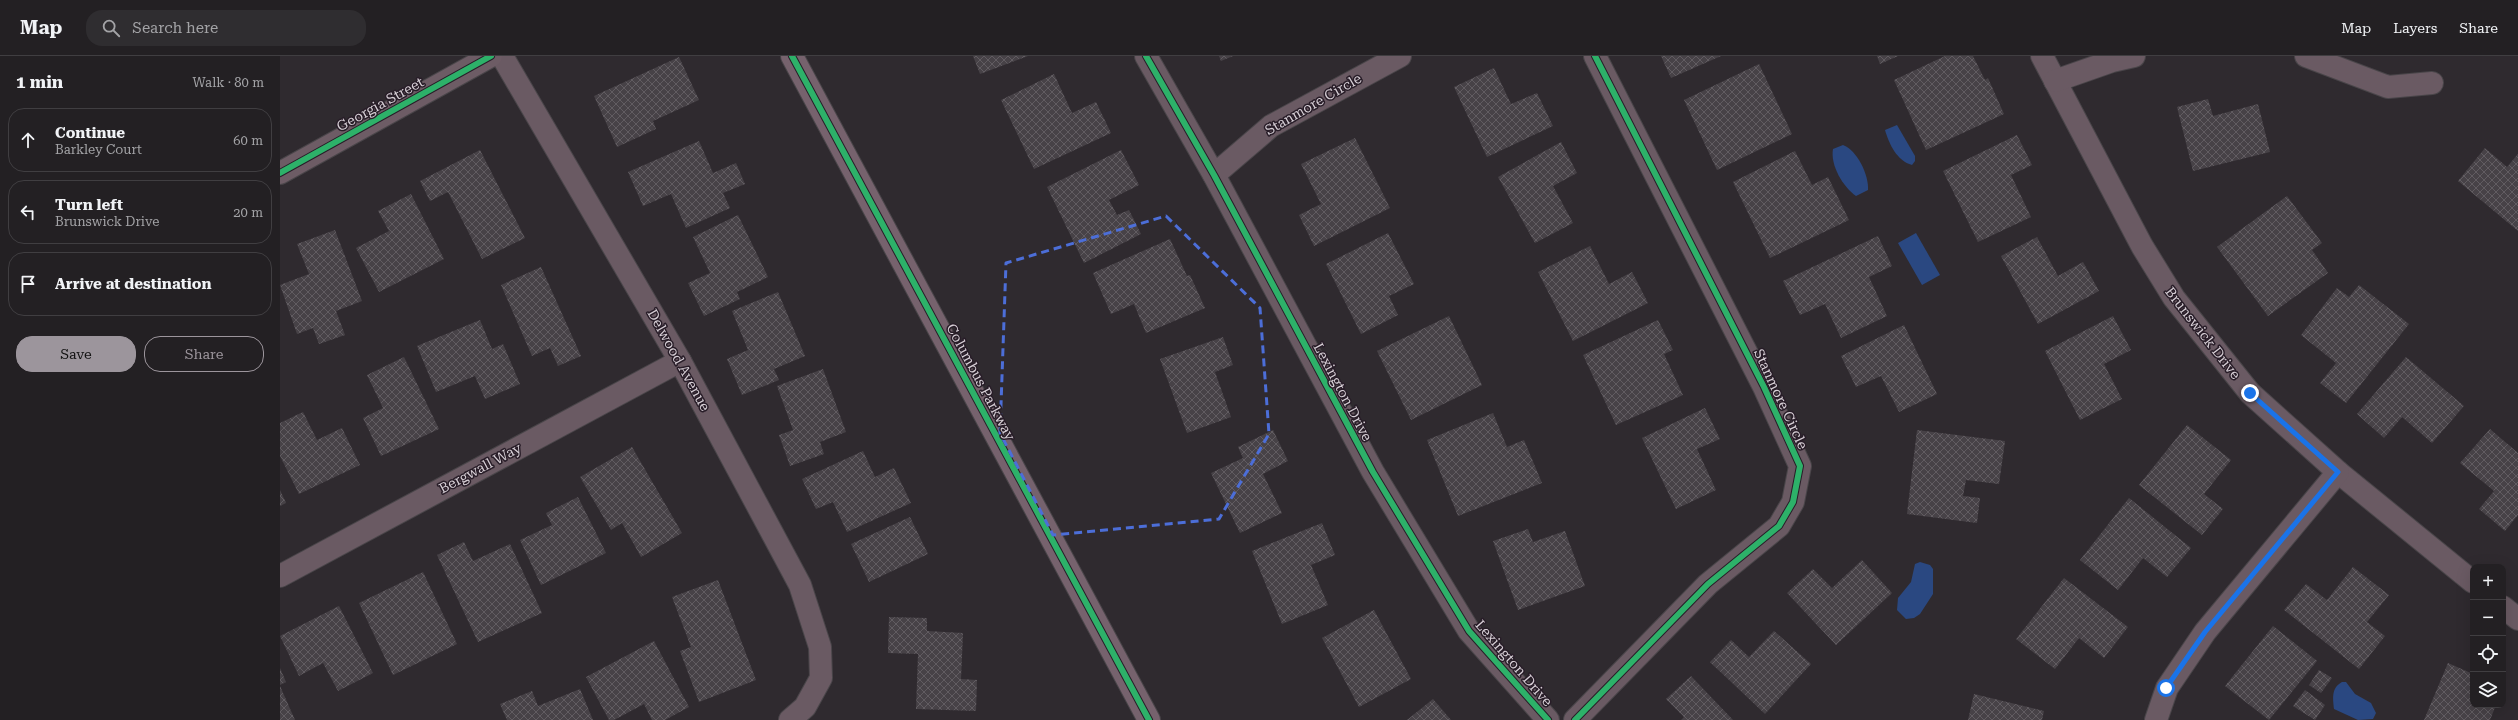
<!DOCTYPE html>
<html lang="en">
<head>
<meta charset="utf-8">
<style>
	:root { --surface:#232023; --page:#2f2d30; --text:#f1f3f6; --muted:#a3a3a6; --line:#403e41; --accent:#9c959c }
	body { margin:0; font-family:"Roboto Serif",serif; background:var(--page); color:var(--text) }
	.controls { position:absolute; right:12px; bottom:12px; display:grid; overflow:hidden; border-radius:8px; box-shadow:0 4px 16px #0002 }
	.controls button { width:36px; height:36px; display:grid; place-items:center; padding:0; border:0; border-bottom:1px solid var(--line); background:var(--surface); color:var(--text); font:20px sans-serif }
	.stop { position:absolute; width:12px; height:12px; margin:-9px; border:3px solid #1a73e8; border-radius:50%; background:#fff }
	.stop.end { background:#1a73e8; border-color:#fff; box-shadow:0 1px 4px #0008 }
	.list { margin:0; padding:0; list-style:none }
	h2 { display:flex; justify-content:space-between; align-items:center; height:52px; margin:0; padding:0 16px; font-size:17px }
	h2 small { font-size:13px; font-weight:400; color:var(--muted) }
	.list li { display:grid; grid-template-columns:26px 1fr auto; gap:12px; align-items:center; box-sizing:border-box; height:64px; margin:0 8px 8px; padding:0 8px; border:1px solid var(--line); border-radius:16px }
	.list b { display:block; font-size:15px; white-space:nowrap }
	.list p { margin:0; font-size:13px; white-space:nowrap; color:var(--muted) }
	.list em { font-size:13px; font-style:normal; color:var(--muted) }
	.actions { display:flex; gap:8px; padding:12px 16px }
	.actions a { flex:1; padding:9px 0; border:1px solid var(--accent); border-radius:16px; text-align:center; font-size:14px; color:var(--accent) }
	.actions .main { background:var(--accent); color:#111 }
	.icon { flex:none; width:22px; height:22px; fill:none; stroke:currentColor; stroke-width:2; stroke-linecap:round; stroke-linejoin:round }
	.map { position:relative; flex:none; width:2238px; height:664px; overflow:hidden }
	header { display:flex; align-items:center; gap:24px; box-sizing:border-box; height:56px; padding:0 20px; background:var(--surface); border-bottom:1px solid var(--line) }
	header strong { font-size:19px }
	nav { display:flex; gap:22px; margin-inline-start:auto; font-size:14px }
	.search { width:280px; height:36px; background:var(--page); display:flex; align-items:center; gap:10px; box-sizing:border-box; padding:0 14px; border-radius:16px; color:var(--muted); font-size:15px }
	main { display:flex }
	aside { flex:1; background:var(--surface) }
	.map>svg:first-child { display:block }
	.water { fill:#2a4881 }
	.building { fill:url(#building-cross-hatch) }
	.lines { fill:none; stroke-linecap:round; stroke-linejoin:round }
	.street-casing { stroke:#494549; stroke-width:24 }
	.secondary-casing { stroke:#494549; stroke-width:24 }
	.primary-casing { stroke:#494549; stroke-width:24 }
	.street { stroke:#6a5a63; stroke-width:22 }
	.secondary { stroke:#6d5c65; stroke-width:22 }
	.primary { stroke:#76626d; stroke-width:22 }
	.cycleway-casing { stroke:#281d28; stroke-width:8 }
	.cycleway { stroke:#2db169; stroke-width:6 }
	.route { stroke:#1a73e8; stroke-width:5 }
	.marked { fill:none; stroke:#4c6ed8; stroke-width:3; stroke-dasharray:8 5; stroke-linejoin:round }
	.labels { text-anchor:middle; stroke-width:3; stroke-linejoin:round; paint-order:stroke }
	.street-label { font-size:14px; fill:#d7cfd6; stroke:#281d28 }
</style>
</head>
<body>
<header>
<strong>Map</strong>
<div class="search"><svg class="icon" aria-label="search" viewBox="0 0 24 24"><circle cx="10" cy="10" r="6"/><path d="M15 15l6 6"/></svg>Search here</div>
<nav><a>Map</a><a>Layers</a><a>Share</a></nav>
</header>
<main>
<aside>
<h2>1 min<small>Walk · 80 m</small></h2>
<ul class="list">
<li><svg class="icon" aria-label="ahead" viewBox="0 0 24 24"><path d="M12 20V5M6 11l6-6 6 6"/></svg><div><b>Continue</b><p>Barkley Court</p></div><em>60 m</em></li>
<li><svg class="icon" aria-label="left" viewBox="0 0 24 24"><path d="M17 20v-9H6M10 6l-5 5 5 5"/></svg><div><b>Turn left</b><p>Brunswick Drive</p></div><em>20 m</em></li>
<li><svg class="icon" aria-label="arrive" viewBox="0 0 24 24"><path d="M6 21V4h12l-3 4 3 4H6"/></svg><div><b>Arrive at destination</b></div></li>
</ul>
<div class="actions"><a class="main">Save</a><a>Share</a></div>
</aside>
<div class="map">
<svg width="2238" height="664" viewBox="0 0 2238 664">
	<defs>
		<pattern id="building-cross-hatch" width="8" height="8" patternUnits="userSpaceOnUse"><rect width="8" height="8" fill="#474247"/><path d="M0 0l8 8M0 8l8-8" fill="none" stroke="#615c61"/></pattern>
	</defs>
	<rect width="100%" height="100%" fill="#2f2a2f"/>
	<!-- water -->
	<g class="water">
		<path d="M1617,69L1635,100V105L1632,109C1617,105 1609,88 1605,74Z"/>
		<path d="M1563,89C1577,94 1589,119 1588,134L1576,140C1563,131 1550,109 1553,93Z"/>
		<polygon points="1636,177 1660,219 1642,229 1618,187"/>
		<polygon points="1640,506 1650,509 1653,513 1653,538 1640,558 1634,562 1626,563 1617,554 1618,542 1631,526 1635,508"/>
		<path d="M2062,626H2066L2075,638L2091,647L2096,657L2093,663L2078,664L2054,653C2053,642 2051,632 2062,626Z"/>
	</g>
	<!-- building -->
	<g class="building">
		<polygon points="693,0 748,0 700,18"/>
		<polygon points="939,0 953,0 941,5"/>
		<polygon points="1381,0 1441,0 1391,22"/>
		<polygon points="1597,0 1618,0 1600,8"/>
		<polygon points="1665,0 1693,0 1705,24 1708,22 1724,58 1646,94 1614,24"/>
		<polygon points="399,1 419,44 373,65 376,73 337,91 314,40"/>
		<polygon points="1479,8 1512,78 1437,114 1404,44"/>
		<polygon points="1214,12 1231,48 1257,37 1273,70 1207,101 1174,31"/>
		<polygon points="774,18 792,57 816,46 831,77 754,113 721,44"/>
		<polygon points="1928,43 1933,60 1978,48 1990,96 1913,115 1897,51"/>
		<polygon points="1737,79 1752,109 1731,119 1751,161 1698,186 1663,115"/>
		<polygon points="1075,82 1110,152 1034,190 1019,159 1041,148 1021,108"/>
		<polygon points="419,85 433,117 456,107 465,128 443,137 450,152 406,172 391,138 363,150 348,116"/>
		<polygon points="1281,86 1297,117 1273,130 1293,167 1255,187 1218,121"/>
		<polygon points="2205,92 2227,111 2238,98 2238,175 2178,125"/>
		<polygon points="200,94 245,182 202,203 168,136 150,145 140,125"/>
		<polygon points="841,94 859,129 829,144 837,159 849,154 861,178 804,207 767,131"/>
		<polygon points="1515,95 1532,129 1548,121 1569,164 1490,202 1453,126"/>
		<polygon points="131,138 164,203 99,236 76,192 109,175 98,155"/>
		<polygon points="2007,140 2042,187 2032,194 2048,217 1988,260 1937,191"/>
		<polygon points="458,159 488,221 457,236 460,243 424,260 408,227 430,217 413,181"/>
		<polygon points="55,174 82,245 56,255 65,279 39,288 33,272 17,278 0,229 29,218 17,188"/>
		<polygon points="1108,177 1134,228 1109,240 1118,259 1081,278 1046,208"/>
		<polygon points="1598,180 1612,210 1589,221 1607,260 1561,282 1545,248 1520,259 1503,225"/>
		<polygon points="1757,181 1778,220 1803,206 1819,235 1758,268 1721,200"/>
		<polygon points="890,183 907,220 910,219 925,252 866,277 854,248 831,258 813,217"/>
		<polygon points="1310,190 1329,228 1352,216 1368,247 1293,285 1258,216"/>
		<polygon points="261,211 301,300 278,310 270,292 252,300 221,229"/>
		<polygon points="2079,229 2129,268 2066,347 2040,327 2056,307 2021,279 2057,232 2069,241"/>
		<polygon points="498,236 525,300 494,313 499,324 462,339 447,303 468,294 452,255"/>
		<polygon points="1169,260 1202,329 1131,364 1097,295"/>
		<polygon points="1833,260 1851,294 1824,308 1842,343 1800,364 1765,295"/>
		<polygon points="200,264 212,293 223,288 240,328 205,343 195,320 156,336 137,290"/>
		<polygon points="1378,264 1393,294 1384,298 1403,339 1336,369 1303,299"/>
		<polygon points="1624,269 1657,338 1619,356 1601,320 1576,331 1561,300"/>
		<polygon points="943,281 953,309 935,316 951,361 907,377 880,303"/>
		<polygon points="124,301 159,373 101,400 83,362 103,352 87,319"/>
		<polygon points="2126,301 2184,350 2152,387 2122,361 2104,382 2077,358"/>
		<polygon points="543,313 566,376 540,386 544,398 510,410 499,379 513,374 497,330"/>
		<polygon points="1425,352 1440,383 1417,393 1436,434 1396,453 1362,382"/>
		<polygon points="23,356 37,384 62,372 80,409 19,438 0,400 0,367"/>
		<polygon points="1213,357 1227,391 1244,384 1262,427 1178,460 1147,384"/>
		<polygon points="1907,369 1951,404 1924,438 1943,453 1922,479 1859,429"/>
		<polygon points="2210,373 2238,397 2238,459 2225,475 2199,453 2214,435 2180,407"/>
		<polygon points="993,374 1008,405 983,418 1002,457 960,477 931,417 963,402 958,391"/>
		<polygon points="1637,374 1725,385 1719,428 1686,424 1683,440 1700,442 1697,467 1627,458"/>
		<polygon points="352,391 402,477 361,501 342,467 331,474 300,421"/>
		<polygon points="583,395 595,421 614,412 631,447 567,476 553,446 536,453 522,423"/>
		<polygon points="0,434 6,447 0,450"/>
		<polygon points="298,441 326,497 261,529 240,484 272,469 266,457"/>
		<polygon points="1849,442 1911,492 1887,521 1863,502 1838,534 1800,504"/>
		<polygon points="630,461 648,498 589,526 571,488"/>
		<polygon points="1042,467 1055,499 1031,509 1048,549 1002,568 972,495"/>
		<polygon points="1248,473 1253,486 1285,475 1305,530 1238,554 1213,485"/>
		<polygon points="184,486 193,505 230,488 262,557 198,586 157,499"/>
		<polygon points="1582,504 1612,537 1556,589 1507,537 1533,513 1552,532"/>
		<polygon points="2073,511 2109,539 2087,566 2105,580 2079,613 2004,554 2026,528 2047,544"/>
		<polygon points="143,516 177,588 113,619 79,547"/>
		<polygon points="1784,522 1848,571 1824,602 1799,582 1775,613 1736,583"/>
		<polygon points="438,524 476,624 419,646 400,595 411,591 392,541"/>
		<polygon points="59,550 93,617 58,635 43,607 19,620 0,580"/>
		<polygon points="1094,554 1131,623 1079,651 1042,582"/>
		<polygon points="609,561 647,562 647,575 683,577 681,623 697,624 696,655 636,653 638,598 608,597"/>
		<polygon points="1993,570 2037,605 1989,664 1945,630"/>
		<polygon points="1494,575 1531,608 1485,658 1430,606 1451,584 1469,601"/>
		<polygon points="374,585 409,651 385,664 372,664 364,648 334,664 329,664 306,621"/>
		<polygon points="2168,607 2193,618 2193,649 2216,649 2210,664 2144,664"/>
		<polygon points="0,612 6,626 0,629"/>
		<polygon points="2039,614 2052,622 2041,637 2029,629"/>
		<polygon points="1411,620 1453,664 1401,664 1404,661 1386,643"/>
		<polygon points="0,630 15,664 0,664"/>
		<polygon points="300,633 313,664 227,664 220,648 252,635 258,650"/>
		<polygon points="2025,634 2045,649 2035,664 2013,650"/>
		<polygon points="1694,638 1764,655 1762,664 1688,664"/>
		<polygon points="1153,643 1171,664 1127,664"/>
	</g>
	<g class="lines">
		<!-- street casing -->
		<g class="street-casing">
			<g id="street">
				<polyline points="222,0 400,305 520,529 540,591 541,622 525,651 510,664"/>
				<polyline points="866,0 934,119 1093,416 1189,575 1268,664"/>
				<polyline points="1762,0 1862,190 1894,242 1970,337 2058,416 2193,526"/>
				<polyline points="2026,0 2108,31 2152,27"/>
				<polyline points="1775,25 1832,5 1854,0"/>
				<polyline points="934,119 991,70 1120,0"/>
				<polyline points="0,520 400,305"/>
				<polyline points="2223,551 2238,563"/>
				<polyline points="1295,664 1428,528 1499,470 1513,446 1520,410 1484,331 1315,0"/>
				<polyline points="1876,664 1887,632 1925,576 2058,416"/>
			</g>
		</g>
		<!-- secondary casing -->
		<g class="secondary-casing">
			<polyline id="secondary" points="0,117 211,0"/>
		</g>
		<!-- primary casing -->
		<g class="primary-casing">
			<polyline id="primary" points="512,0 869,664"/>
		</g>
		<!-- street -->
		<use href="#street" class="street"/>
		<!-- secondary -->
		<use href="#secondary" class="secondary"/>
		<!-- primary -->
		<use href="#primary" class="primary"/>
		<!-- cycleway casing -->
		<g class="cycleway-casing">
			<g id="cycleway">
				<polyline points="512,0 869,664"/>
				<polyline points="866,0 934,119 1093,416 1189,575 1268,664"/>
				<polyline points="0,117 211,0"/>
				<polyline points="1295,664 1428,528 1499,470 1513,446 1520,410 1484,331 1315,0"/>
			</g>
		</g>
		<!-- cycleway -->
		<use href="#cycleway" class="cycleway"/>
	</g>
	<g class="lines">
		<!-- route -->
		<polyline class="route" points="1886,632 1925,576 2058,416 1970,337"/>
	</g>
	<!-- marked area -->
	<path class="marked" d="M886,160L980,252L989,378L939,463L773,479L720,377L726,207Z"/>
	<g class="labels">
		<!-- street labels -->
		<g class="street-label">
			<text transform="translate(100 48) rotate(-29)" y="5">Georgia Street</text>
			<text transform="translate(1033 48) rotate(-30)" y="5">Stanmore Circle</text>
			<text transform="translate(1923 277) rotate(52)" y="5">Brunswick Drive</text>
			<text transform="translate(399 304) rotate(61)" y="5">Delwood Avenue</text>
			<text transform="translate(701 326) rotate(62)" y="5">Columbus Parkway</text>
			<text transform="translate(1063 336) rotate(62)" y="5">Lexington Drive</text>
			<text transform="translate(1501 343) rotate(65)" y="5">Stanmore Circle</text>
			<text transform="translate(200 412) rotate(-28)" y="5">Bergwall Way</text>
			<text transform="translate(1234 607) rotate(49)" y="5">Lexington Drive</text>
		</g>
	</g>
</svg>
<div class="controls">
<button>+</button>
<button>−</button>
<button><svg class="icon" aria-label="locate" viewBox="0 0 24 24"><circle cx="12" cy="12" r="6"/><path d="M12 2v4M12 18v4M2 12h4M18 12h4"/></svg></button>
<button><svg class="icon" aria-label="layers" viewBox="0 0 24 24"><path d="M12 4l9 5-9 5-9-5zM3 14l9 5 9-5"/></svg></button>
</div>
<div class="stop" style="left:1886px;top:632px"></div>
<div class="stop end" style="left:1970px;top:337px"></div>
</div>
</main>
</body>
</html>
